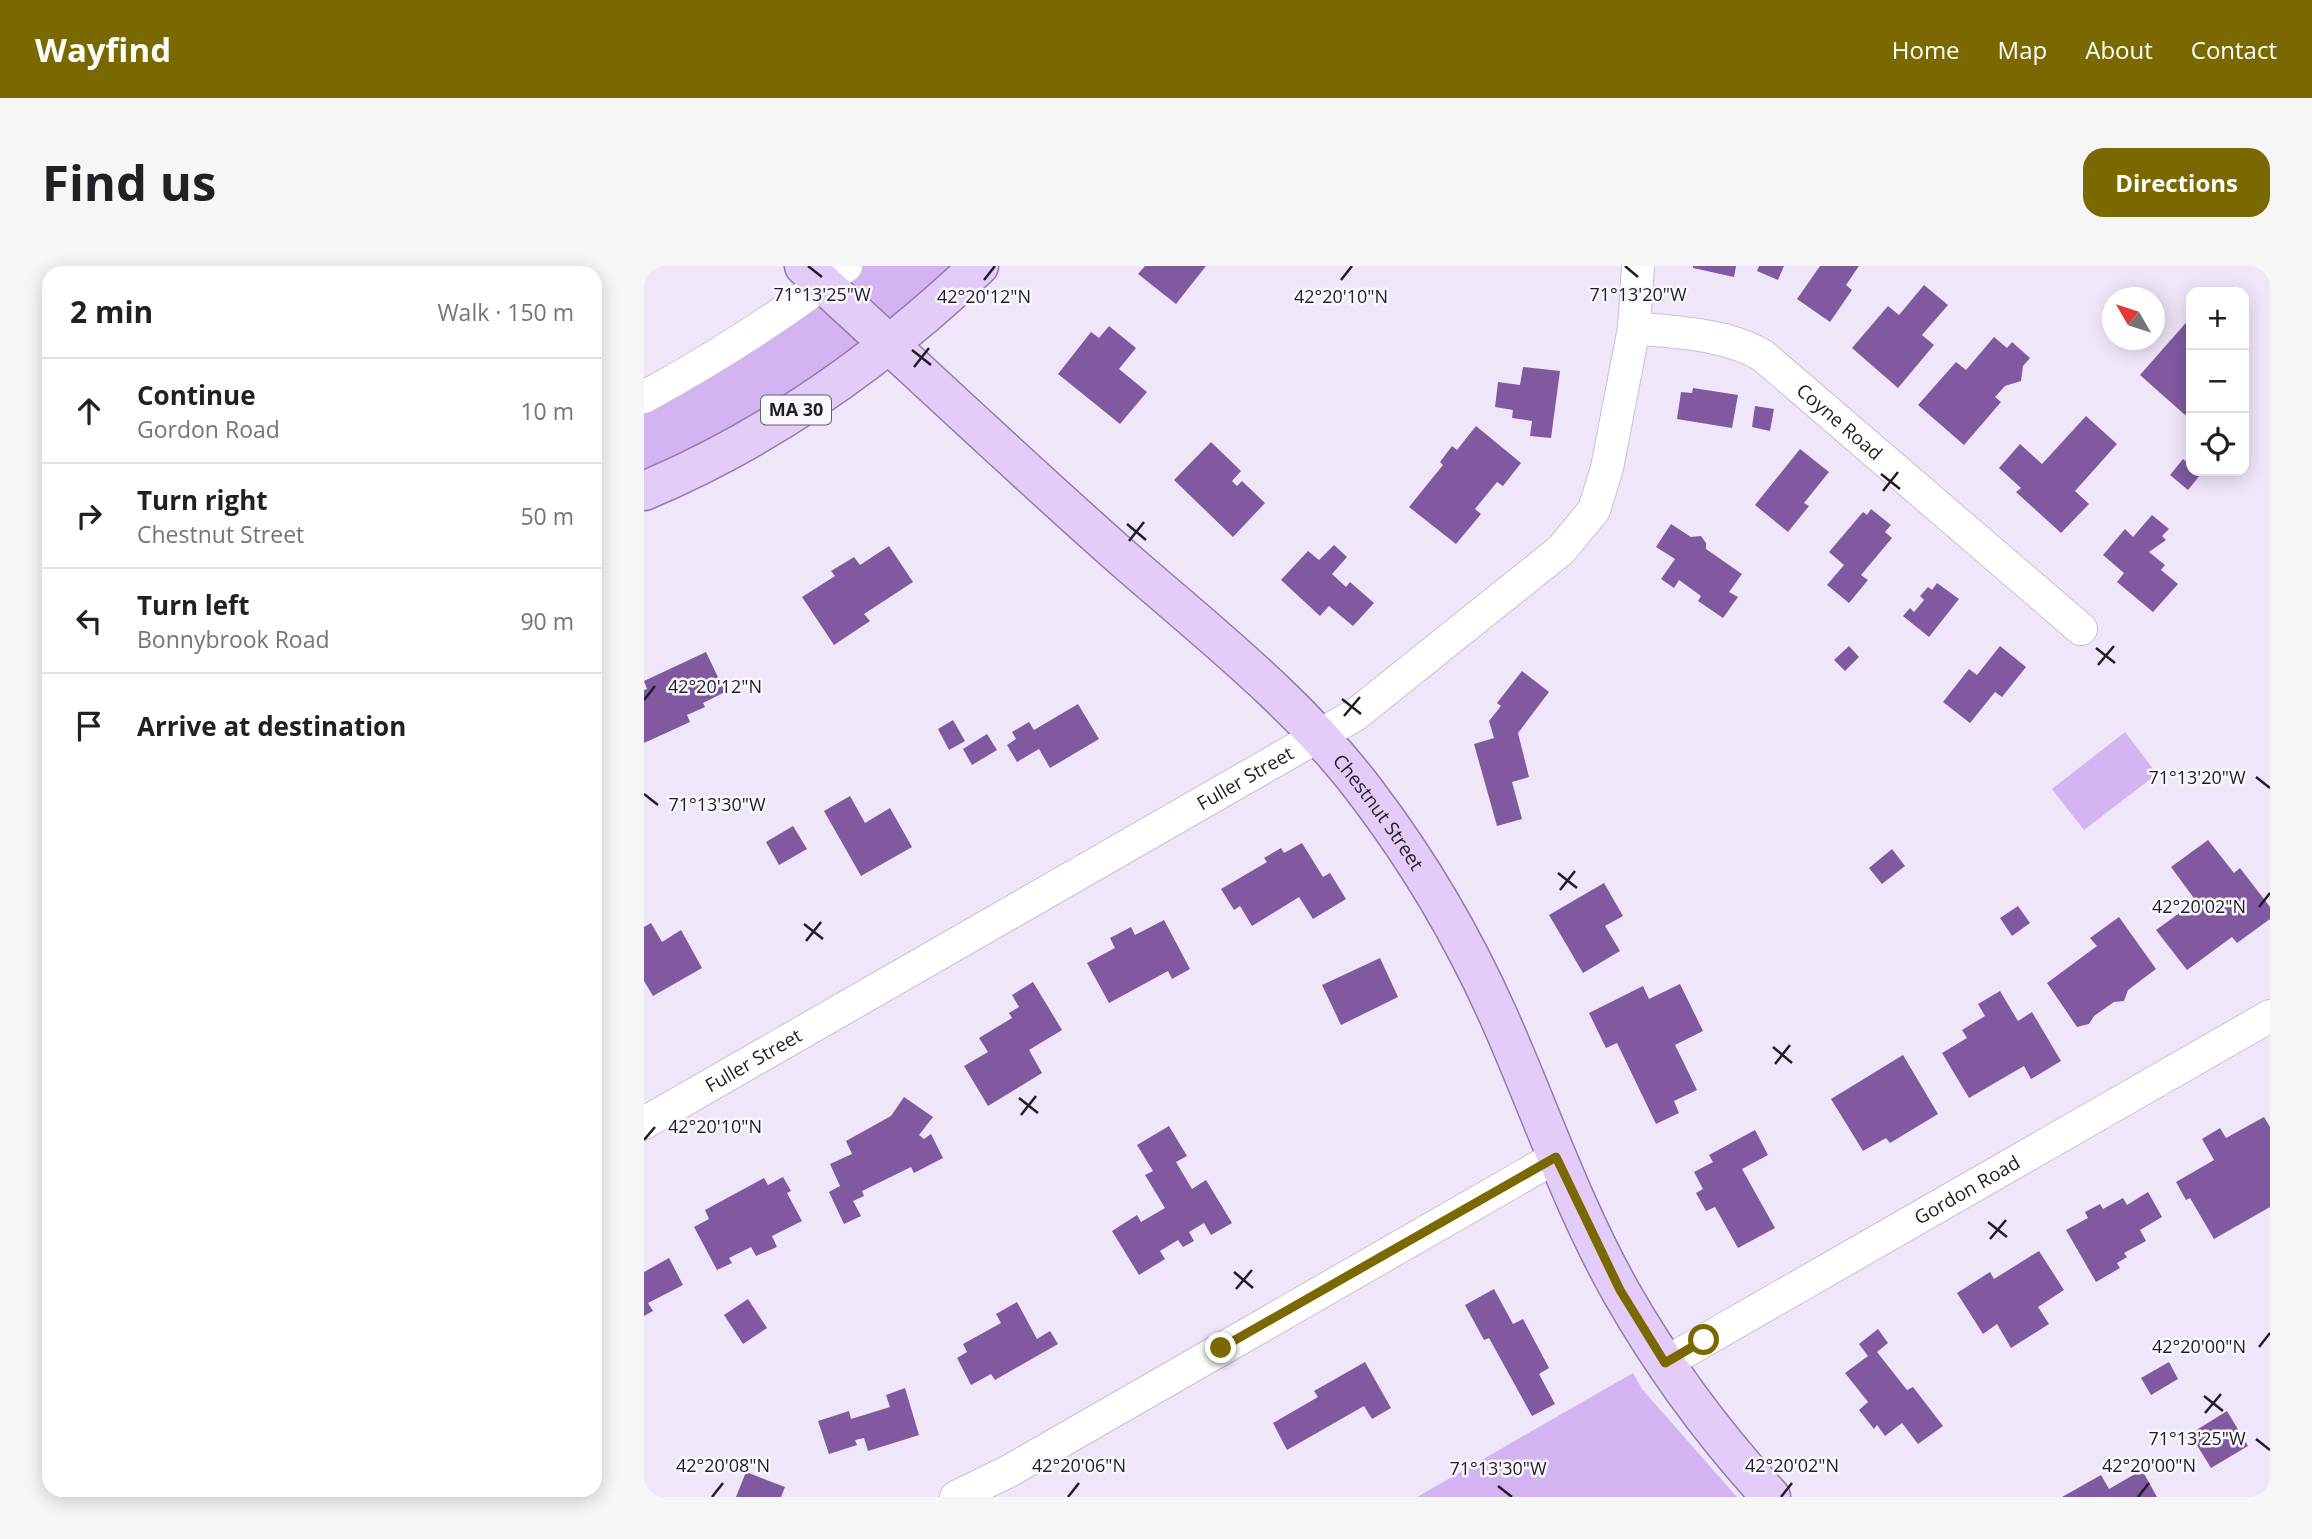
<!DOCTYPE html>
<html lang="en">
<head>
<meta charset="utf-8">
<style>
	:root { --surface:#fff; --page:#f6f6f6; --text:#202124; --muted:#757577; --line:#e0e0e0; --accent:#7a6900 }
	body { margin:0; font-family:"Open Sans",sans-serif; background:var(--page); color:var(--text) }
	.controls { position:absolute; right:21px; top:21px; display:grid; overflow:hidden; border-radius:14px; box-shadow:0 4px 18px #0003 }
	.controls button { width:63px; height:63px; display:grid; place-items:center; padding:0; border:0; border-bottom:2px solid var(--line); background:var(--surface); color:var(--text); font:35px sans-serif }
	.compass { position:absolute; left:1458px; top:21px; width:63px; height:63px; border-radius:50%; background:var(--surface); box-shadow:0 4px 18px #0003; rotate:309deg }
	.stop { position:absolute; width:21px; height:21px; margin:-16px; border:5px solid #7a6900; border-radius:50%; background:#fff }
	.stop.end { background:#7a6900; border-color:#fff; box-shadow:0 2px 7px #0008 }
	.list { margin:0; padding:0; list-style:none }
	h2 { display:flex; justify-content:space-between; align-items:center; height:91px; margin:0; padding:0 28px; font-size:30px }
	h2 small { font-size:23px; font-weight:400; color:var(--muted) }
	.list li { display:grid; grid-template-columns:46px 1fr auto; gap:21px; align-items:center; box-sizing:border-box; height:105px; padding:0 28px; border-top:2px solid var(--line) }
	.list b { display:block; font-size:26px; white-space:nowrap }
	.list p { margin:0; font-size:23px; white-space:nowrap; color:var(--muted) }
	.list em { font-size:23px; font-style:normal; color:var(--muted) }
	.icon { flex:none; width:38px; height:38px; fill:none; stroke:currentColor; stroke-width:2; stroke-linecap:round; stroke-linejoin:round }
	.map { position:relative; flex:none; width:1626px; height:1231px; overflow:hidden; border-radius:21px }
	header { display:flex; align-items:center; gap:42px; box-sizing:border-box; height:98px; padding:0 35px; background:var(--accent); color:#fff }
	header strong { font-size:33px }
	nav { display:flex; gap:38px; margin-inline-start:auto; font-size:24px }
	.intro { display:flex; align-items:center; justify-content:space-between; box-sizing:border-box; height:168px; padding:0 42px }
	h1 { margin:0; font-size:49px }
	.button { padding:18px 32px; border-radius:21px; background:var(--accent); color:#fff; font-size:24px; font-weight:700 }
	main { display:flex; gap:42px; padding:0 42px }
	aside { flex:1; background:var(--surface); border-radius:21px; box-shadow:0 4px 18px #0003 }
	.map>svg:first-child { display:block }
	.green { fill:#d4b3f2 }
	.building { fill:#8059a1 }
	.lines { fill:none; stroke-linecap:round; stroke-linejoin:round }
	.minor-casing { stroke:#c8bfd2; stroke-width:34 }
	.major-casing { stroke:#937aab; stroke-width:41 }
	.minor { stroke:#fff; stroke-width:32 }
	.major { stroke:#e3cdf8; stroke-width:38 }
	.route { stroke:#7a6900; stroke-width:9 }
	.ticks { fill:none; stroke:#211d24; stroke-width:2.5 }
	.labels { text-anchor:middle; stroke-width:5; stroke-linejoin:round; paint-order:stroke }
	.shield { fill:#faf6fe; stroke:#625e65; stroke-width:2 }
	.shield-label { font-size:18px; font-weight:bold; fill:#211d24 }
	.street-label { font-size:19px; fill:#211d24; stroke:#faf6fe }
	.ticks-label { font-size:18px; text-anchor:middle; fill:#211d24; stroke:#faf6fe; stroke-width:5; stroke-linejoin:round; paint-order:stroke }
</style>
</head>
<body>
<header>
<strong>Wayfind</strong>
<nav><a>Home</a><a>Map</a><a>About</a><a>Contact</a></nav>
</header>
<div class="intro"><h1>Find us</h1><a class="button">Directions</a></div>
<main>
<aside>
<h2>2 min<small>Walk · 150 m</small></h2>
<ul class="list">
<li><svg class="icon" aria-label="ahead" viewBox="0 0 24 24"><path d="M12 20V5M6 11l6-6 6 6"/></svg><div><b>Continue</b><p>Gordon Road</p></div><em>10 m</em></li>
<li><svg class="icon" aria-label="right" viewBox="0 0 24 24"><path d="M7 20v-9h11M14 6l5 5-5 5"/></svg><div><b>Turn right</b><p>Chestnut Street</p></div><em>50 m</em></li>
<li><svg class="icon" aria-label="left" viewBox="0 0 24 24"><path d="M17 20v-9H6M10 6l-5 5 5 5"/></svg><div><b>Turn left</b><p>Bonnybrook Road</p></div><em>90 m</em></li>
<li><svg class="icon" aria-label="arrive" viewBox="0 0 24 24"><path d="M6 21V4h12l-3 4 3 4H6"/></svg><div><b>Arrive at destination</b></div></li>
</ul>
</aside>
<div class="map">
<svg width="1626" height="1231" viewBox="0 0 1626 1231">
	<rect width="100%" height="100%" fill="#f0e6fa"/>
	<!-- green -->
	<g class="green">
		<polygon points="202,0 335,0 0,225 0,131"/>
		<polygon points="1481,466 1513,508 1440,564 1408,523"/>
		<polygon points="989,1107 998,1123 1093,1231 773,1231"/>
	</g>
	<!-- building -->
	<g class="building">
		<polygon points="501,0 562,0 532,38 494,8"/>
		<polygon points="1049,0 1092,0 1090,11 1049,2"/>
		<polygon points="1115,0 1140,0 1134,14 1113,5"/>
		<polygon points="1176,0 1215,0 1202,19 1208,24 1186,56 1153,33"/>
		<polygon points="1280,19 1304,39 1278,69 1290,79 1254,122 1208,82 1244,40 1255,49"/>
		<polygon points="1547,51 1547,143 1541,149 1496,109"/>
		<polygon points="465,60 492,82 475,103 503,126 476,158 414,108 447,66 455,72"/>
		<polygon points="1350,71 1363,82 1368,76 1386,92 1379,100 1377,115 1361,120 1351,131 1357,136 1320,179 1274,139 1312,96 1322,104"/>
		<polygon points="879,101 916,105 907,172 886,170 888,155 868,152 869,144 851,141 854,116 876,119"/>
		<polygon points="1049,122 1094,129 1088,162 1033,153 1037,126 1048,127"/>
		<polygon points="1111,140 1130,143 1126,165 1108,161"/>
		<polygon points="1442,150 1473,178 1431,225 1445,238 1417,267 1372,226 1377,222 1355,202 1376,178 1398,198"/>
		<polygon points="832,160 877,197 859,220 853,216 831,243 837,248 812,278 765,241 799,199 796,196 808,180 813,184"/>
		<polygon points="567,176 597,205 588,215 593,220 598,215 621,237 589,271 530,214"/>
		<polygon points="1156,183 1185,206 1160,237 1165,240 1144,266 1111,239"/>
		<polygon points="1539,193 1547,200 1547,205 1557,208 1544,224 1526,209"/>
		<polygon points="1227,243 1247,259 1241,266 1248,272 1217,309 1224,314 1205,337 1183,319 1200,299 1185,286 1219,246 1223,249"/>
		<polygon points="1508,249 1525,263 1518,270 1522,274 1505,286 1521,299 1517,304 1534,318 1509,346 1473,316 1480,307 1459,289 1481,263 1489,271"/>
		<polygon points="1027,258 1047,271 1057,270 1062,277 1062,283 1098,308 1085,326 1094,331 1079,352 1054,335 1057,330 1035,314 1030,322 1017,313 1031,293 1012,281"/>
		<polygon points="690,279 703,291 688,308 702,321 706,316 730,337 709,360 685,340 676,350 637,314 664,285 675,294"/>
		<polygon points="245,280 269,316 220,348 226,355 190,379 158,331 191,310 187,305 210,291 216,299"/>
		<polygon points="1293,317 1315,333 1285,371 1259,350 1266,342 1270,346 1280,334 1276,330 1284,321 1288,324"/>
		<polygon points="1205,380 1215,391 1201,405 1190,394"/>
		<polygon points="1356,380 1382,401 1358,431 1351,426 1326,457 1299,436 1325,403 1333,409"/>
		<polygon points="62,386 81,426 59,437 61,441 43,449 46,456 0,477 0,424 3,423 0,415"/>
		<polygon points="878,405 905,426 874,467 885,511 868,516 878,553 853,560 830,478 850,472 845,455 857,440 853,437"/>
		<polygon points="434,438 455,473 406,502 395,483 373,496 363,479 372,473 368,466 385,456 390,464"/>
		<polygon points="309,454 321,475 305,484 294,463"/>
		<polygon points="343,468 353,484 328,499 319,483"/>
		<polygon points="206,530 221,557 246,542 268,581 217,610 180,545"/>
		<polygon points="149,560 163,583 135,599 122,576"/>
		<polygon points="1564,574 1590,607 1596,602 1626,641 1626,653 1593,677 1588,671 1543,704 1512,664 1552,635 1527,601"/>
		<polygon points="658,577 679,611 686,607 702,633 669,653 655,631 608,660 596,640 590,644 577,623 623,596 620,592 637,582 640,587"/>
		<polygon points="1248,583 1261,600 1238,618 1225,602"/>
		<polygon points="960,617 979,650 961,660 976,685 939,707 905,649"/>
		<polygon points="1374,640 1386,657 1368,670 1356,652"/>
		<polygon points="1475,651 1512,703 1484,724 1480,735 1470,736 1450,750 1445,758 1433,761 1403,717 1453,680 1446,672"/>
		<polygon points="520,654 546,703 528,713 524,705 465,737 443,697 471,682 466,672 487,661 491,669"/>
		<polygon points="7,657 18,676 37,664 58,702 9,730 0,715 0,661"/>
		<polygon points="736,692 754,731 697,759 678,719"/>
		<polygon points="389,716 418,764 385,784 398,807 344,840 320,800 344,786 335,772 368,752 365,747 375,741 368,729"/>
		<polygon points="1036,718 1059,765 1031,779 1053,824 1030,835 1035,847 1012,858 973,777 962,782 945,747 999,720 1005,733"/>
		<polygon points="1356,725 1374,755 1388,746 1417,795 1387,813 1380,800 1325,832 1298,787 1323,772 1318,764 1341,750 1334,738"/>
		<polygon points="1259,789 1294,848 1246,877 1242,872 1219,885 1187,833"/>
		<polygon points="260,831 289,851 275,869 280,873 287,868 299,892 270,907 267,901 218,925 220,930 209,935 217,950 200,958 185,926 196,920 186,898 208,888 202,875 247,850"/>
		<polygon points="1620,851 1626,861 1626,941 1570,973 1546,932 1542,934 1532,916 1570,894 1558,873 1576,862 1582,872"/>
		<polygon points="525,860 543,890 532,896 548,923 562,914 588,957 567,969 560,957 545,966 550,975 539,981 534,974 516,985 521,993 495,1009 468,965 493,949 497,956 521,942 501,909 509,905 493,879"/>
		<polygon points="1111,864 1124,889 1098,903 1131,962 1094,982 1071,941 1062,945 1052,927 1059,923 1050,906 1069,896 1065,889"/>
		<polygon points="139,911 147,925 143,927 158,955 128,970 133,981 112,990 107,981 85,992 88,997 73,1004 50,961 65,953 61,944 120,912 124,919"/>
		<polygon points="1504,926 1518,951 1496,964 1502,975 1480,987 1483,991 1473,997 1476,1002 1452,1016 1422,964 1444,952 1441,946 1456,938 1459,943 1479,932 1483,939"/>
		<polygon points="1395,985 1420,1024 1394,1041 1405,1058 1367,1082 1353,1058 1339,1068 1313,1027 1346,1006 1350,1013"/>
		<polygon points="25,992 39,1019 4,1037 9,1045 0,1050 0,1006"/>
		<polygon points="850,1023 869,1058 879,1053 905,1102 895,1108 911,1138 888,1150 845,1072 840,1074 821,1039"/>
		<polygon points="104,1033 123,1062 99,1078 80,1049"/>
		<polygon points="373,1036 393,1073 406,1065 414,1078 351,1114 347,1108 327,1119 313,1092 323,1086 319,1078 357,1057 352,1048"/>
		<polygon points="1234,1063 1244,1077 1233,1086 1263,1124 1269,1121 1299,1160 1274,1178 1258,1157 1241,1170 1233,1159 1230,1163 1215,1144 1224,1136 1201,1107 1224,1090 1215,1078"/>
		<polygon points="721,1096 747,1142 728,1153 720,1140 643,1184 629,1157 674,1131 670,1125"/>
		<polygon points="1525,1096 1534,1113 1507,1129 1497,1112"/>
		<polygon points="261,1122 275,1169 224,1185 220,1172 211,1174 213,1179 185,1188 174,1155 205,1145 207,1153 246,1141 242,1129"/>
		<polygon points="1583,1145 1604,1180 1567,1202 1546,1168"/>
		<polygon points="1498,1204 1513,1231 1418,1231 1457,1209 1465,1223"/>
		<polygon points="102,1206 141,1221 137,1231 92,1231"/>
	</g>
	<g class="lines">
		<!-- minor casing -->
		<g class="minor-casing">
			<g id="minor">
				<path id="s1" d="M990,62C1034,67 1079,67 1118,89L1437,363"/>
				<path d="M0,131C71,92 138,50 202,0"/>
				<path id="s2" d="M0,857L711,449L917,284L950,244L963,202L990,62L994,0"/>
				<path id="s3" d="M1021,1097L1626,750"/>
				<polyline points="312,1231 367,1204 912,891"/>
			</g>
		</g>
		<!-- major casing -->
		<g class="major-casing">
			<g id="major">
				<path id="s4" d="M160,0C264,95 366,192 472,286C558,362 655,436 724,529C774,595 820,673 854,749C895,841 927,937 977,1026C1019,1100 1069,1168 1127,1231"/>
				<path d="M0,225C126,172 236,94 335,0"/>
			</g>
		</g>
		<!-- minor -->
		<use href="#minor" class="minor"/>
		<!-- major -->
		<use href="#major" class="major"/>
	</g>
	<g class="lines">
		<!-- route -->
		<polyline class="route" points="577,1082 912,891 976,1024 1021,1097 1060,1074"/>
	</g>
	<!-- ticks -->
	<path class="ticks" d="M164,0L178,11M981,0L994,11M340,14L351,0M697,14L708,0M268,84L287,99M270,101L285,82M1237,208L1256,223M1239,225L1254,206M483,258L502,274M485,275L500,256M1452,382L1471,397M1454,399L1470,380M698,433L717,448M0,434L11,420M700,450L716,431M1612,511L1626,522M0,528L14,539M914,607L933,622M916,624L931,605M1615,641L1626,627M160,658L179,673M162,675L177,656M1129,781L1148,797M1131,798L1146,779M375,832L394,847M377,849L392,830M0,874L11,861M1344,956L1363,971M1346,973L1362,954M590,1006L609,1022M592,1023L608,1004M1615,1081L1626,1067M1560,1130L1579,1145M1561,1147L1577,1128M1612,1173L1626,1184M854,1220L868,1231M68,1231L79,1217M424,1231L435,1217M1137,1231L1148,1217M1494,1231L1505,1217"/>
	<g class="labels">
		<!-- shield labels -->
		<rect class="shield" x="117" y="129.5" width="70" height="29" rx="5"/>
		<g class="shield-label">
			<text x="152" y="150">MA 30</text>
		</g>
		<!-- street labels -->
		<g class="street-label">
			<text dy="7" stroke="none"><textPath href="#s1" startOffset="234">Coyne Road</textPath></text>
			<text dy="7" stroke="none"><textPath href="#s2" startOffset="693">Fuller Street</textPath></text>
			<text dy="7" stroke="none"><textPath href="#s4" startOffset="794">Chestnut Street</textPath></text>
			<text dy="7" stroke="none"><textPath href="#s2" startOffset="126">Fuller Street</textPath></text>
			<text dy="7" stroke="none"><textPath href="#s3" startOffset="348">Gordon Road</textPath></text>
		</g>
	</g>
	<g class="ticks-label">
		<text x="178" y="35">71°13'25"W</text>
		<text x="994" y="35">71°13'20"W</text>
		<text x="340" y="37">42°20'12"N</text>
		<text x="697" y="37">42°20'10"N</text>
		<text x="71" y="427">42°20'12"N</text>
		<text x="1553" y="518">71°13'20"W</text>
		<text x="73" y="545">71°13'30"W</text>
		<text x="1555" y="647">42°20'02"N</text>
		<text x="71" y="867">42°20'10"N</text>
		<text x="1555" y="1087">42°20'00"N</text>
		<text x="1553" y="1179">71°13'25"W</text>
		<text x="79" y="1206">42°20'08"N</text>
		<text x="435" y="1206">42°20'06"N</text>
		<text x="1148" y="1206">42°20'02"N</text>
		<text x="1505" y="1206">42°20'00"N</text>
		<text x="854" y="1209">71°13'30"W</text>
	</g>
</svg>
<div class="controls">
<button>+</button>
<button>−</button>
<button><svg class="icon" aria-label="locate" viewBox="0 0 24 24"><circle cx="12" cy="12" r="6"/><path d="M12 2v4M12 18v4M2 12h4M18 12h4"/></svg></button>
</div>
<svg class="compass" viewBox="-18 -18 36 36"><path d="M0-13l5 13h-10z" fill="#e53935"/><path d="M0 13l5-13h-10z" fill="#757577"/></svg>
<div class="stop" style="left:1060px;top:1074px"></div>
<div class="stop end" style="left:577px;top:1082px"></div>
</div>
</main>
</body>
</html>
